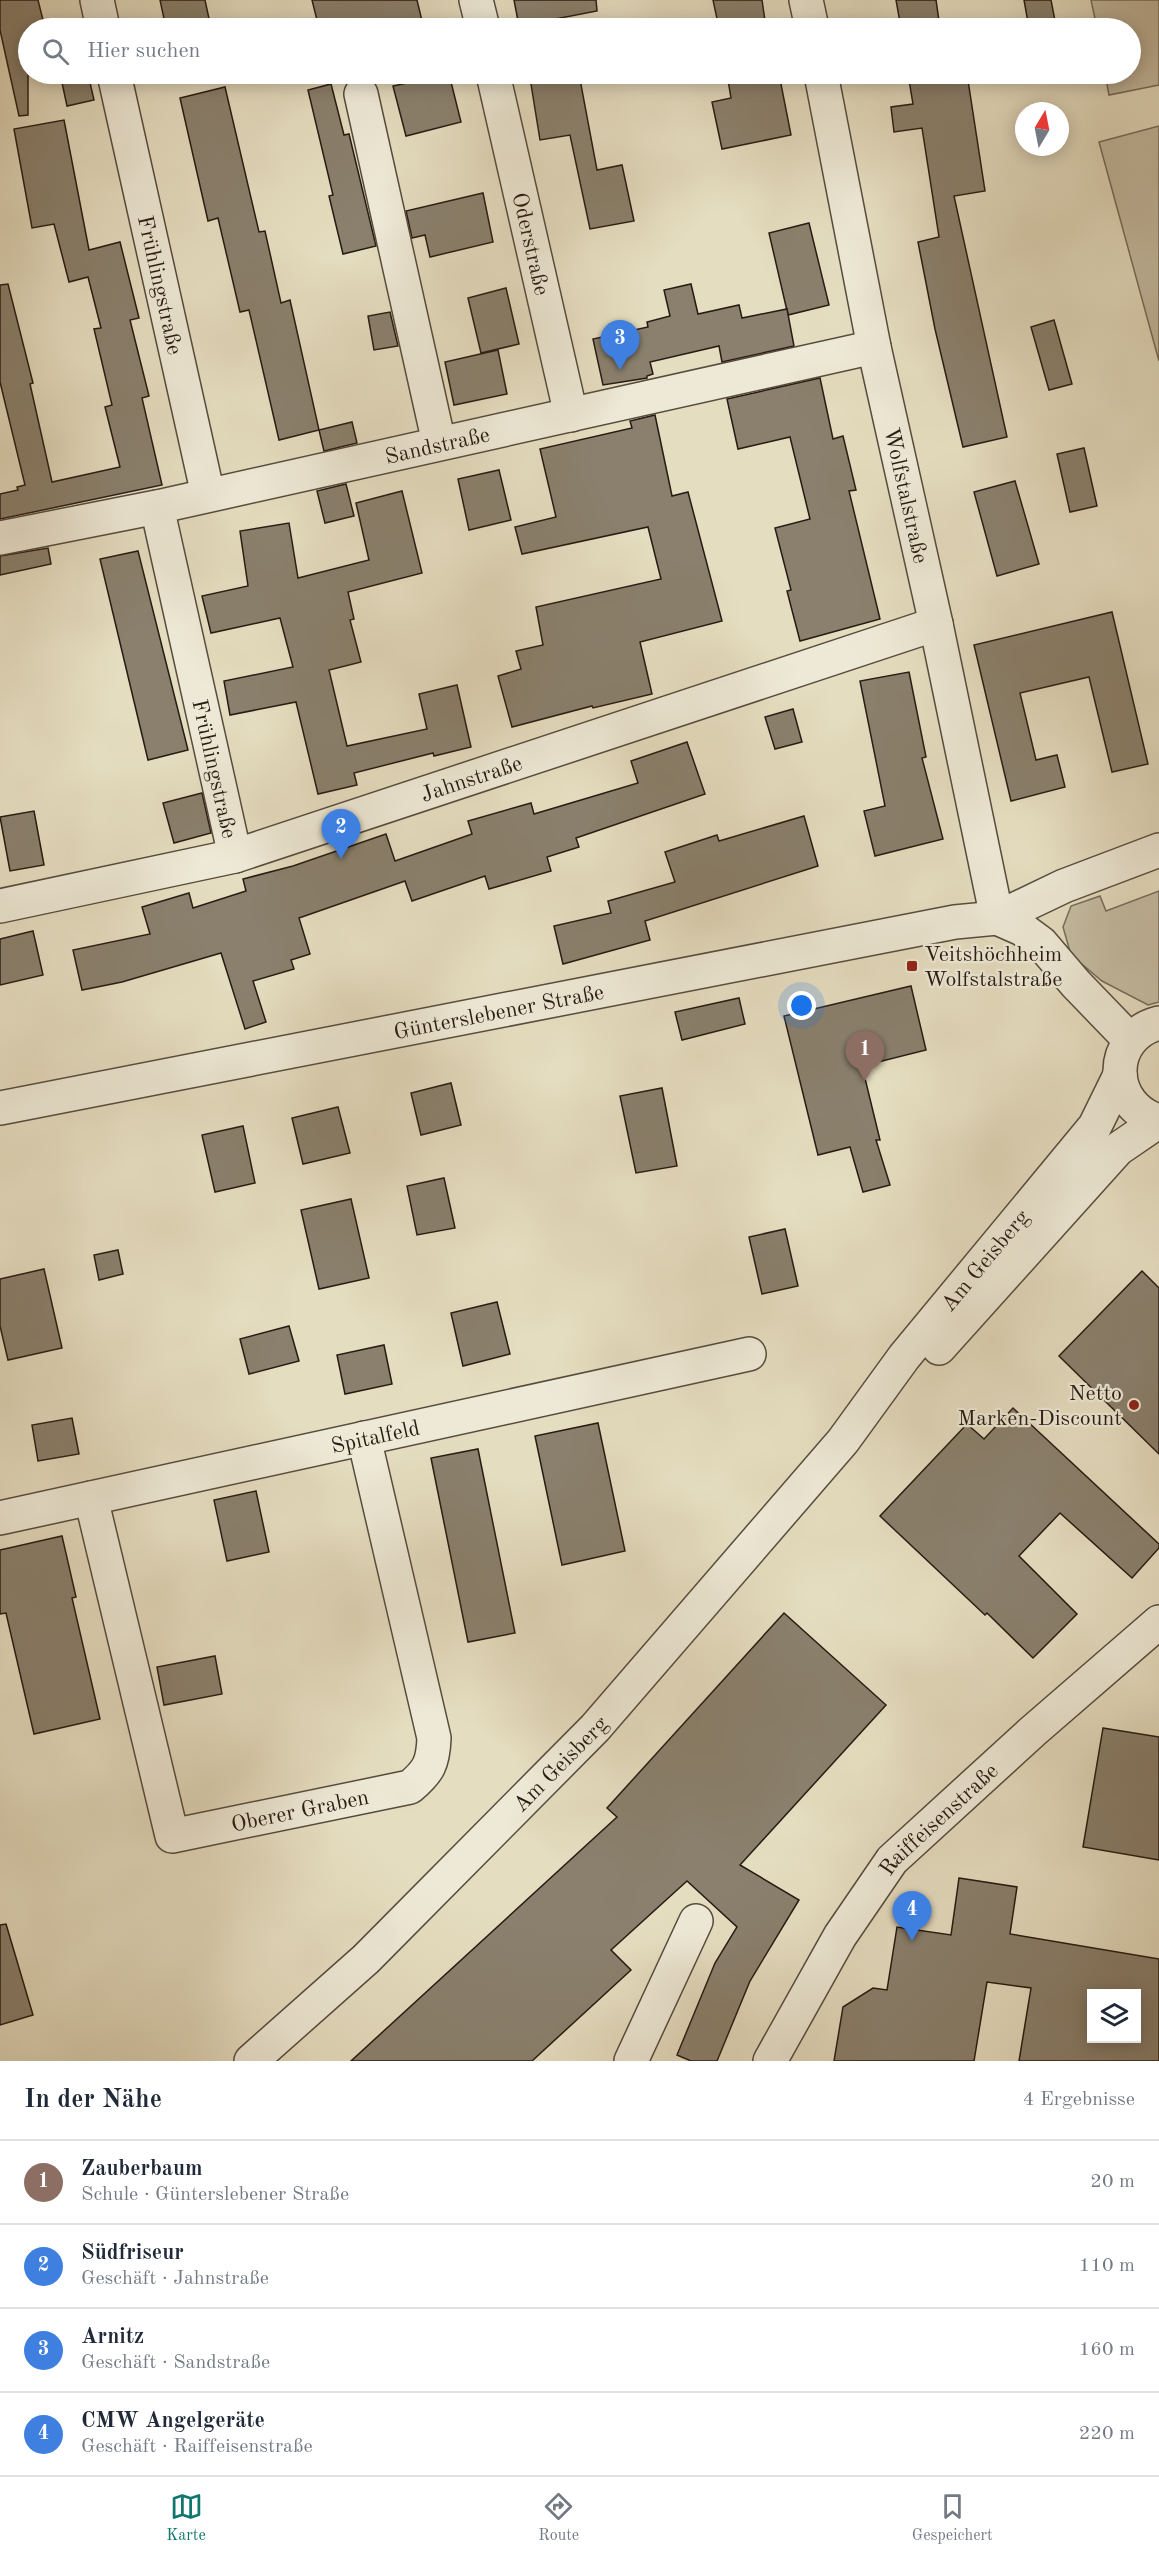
<!DOCTYPE html>
<html lang="de">
<head>
<meta charset="utf-8">
<style>
	:root { --surface:#fff; --page:#f2f2f3; --text:#1f2937; --muted:#747a83; --line:#e0e1e3; --accent:#0f766e }
	body { margin:0; font-family:"Old Standard TT",serif; background:var(--page); color:var(--text) }
	.controls { position:absolute; right:18px; bottom:18px; display:grid; overflow:hidden; border-radius:0px; box-shadow:0 3px 15px #0003 }
	.controls button { width:54px; height:54px; display:grid; place-items:center; padding:0; border:0; border-bottom:2px solid var(--line); background:var(--surface); color:var(--text); font:30px sans-serif }
	.compass { position:absolute; left:1015px; top:102px; width:54px; height:54px; border-radius:50%; background:var(--surface); box-shadow:0 3px 15px #0003; rotate:10deg }
	.you { position:absolute; left:802px; top:1006px; width:21px; height:21px; margin:-15px; border:4px solid #fff; border-radius:50%; background:#1a73e8; box-shadow:0 0 0 9px #1a73e833 }
	.badge { display:grid; place-items:center; width:39px; height:39px; border-radius:50%; background:var(--accent); color:#fff; font-size:20px; font-weight:700 }
	.pin { position:absolute; translate:-50% -50px; filter:drop-shadow(0 2px 3px #0008) }
	.pin::after { content:''; position:absolute; top:32px; width:21px; height:18px; background:inherit; clip-path:polygon(0 0,100% 0,50% 100%) }
	.list { margin:0; padding:0; list-style:none }
	h2 { display:flex; justify-content:space-between; align-items:center; height:78px; margin:0; padding:0 24px; font-size:26px }
	h2 small { font-size:20px; font-weight:400; color:var(--muted) }
	.list li { display:grid; grid-template-columns:39px 1fr auto; gap:18px; align-items:center; box-sizing:border-box; height:84px; padding:0 24px; border-top:2px solid var(--line) }
	.list b { display:block; font-size:22px; white-space:nowrap }
	.list p { margin:0; font-size:20px; white-space:nowrap; color:var(--muted) }
	.list em { font-size:20px; font-style:normal; color:var(--muted) }
	.icon { flex:none; width:33px; height:33px; fill:none; stroke:currentColor; stroke-width:2; stroke-linecap:round; stroke-linejoin:round }
	.map { position:relative; flex:none; width:1159px; height:2061px; overflow:hidden }
	.search { position:absolute; background:var(--surface); box-shadow:0 3px 15px #0003; left:18px; right:18px; top:18px; height:66px; display:flex; align-items:center; gap:15px; box-sizing:border-box; padding:0 21px; border-radius:33px; color:var(--muted); font-size:22px }
	.sheet { height:414px; background:var(--surface) }
	nav { display:flex; justify-content:space-around; align-items:center; box-sizing:border-box; height:84px; border-top:2px solid var(--line); background:var(--surface); font-size:16px; color:var(--muted) }
	nav a { display:grid; justify-items:center; gap:3px }
	nav .on { color:var(--accent) }
	.map>svg:first-child { display:block }
	.green { fill:#c5bca3; stroke:#766c5b; stroke-width:1.5 }
	.building { fill:#8a806d; stroke:#271b13; stroke-width:1.5; fill-rule:evenodd }
	.lines { fill:none; stroke-linecap:round; stroke-linejoin:round }
	.minor-casing { stroke:#564c3e; stroke-width:36 }
	.minor { stroke:#eee9d6; stroke-width:33 }
	.poi-dot { fill:#8f2418; stroke:#eee9d6; stroke-width:2 }
	.labels { text-anchor:middle; stroke-width:4.5; stroke-linejoin:round; paint-order:stroke }
	.street-label { font-size:22px; fill:#271b13; stroke:#eee9d6 }
	.poi-label { font-size:22px; fill:#271b13; stroke:#eee9d6; text-anchor:start }
</style>
</head>
<body>
<div class="map">
<svg width="1159" height="2061" viewBox="0 0 1159 2061">
	<rect width="100%" height="100%" fill="#e5ddc0"/>
	<filter id="stains"><feTurbulence type="fractalNoise" baseFrequency=".00333" numOctaves="4"/><feColorMatrix values="0 0 0 0 .2 0 0 0 0 .09 0 0 0 0 .02 0 0 0 .5 -.17"/></filter>
	<radialGradient id="worn" r=".72"><stop offset=".6" stop-color="#630" stop-opacity="0"/><stop offset="1" stop-color="#630" stop-opacity=".3"/></radialGradient>
	<!-- green -->
	<g class="green">
		<polygon points="1091,0 1159,0 1159,85 1109,95 1105,74 1130,74 1130,28 1097,28"/>
		<polygon points="1159,126 1159,361 1099,142"/>
		<polygon points="1159,891 1159,1002 1148,1005 1102,981 1071,955 1063,927 1071,906 1100,896 1106,911"/>
	</g>
	<!-- building -->
	<g class="building">
		<polygon points="0,0 38,0 45,28 28,28 28,115 19,116 0,30"/>
		<polygon points="160,0 205,0 211,28 166,28"/>
		<polygon points="312,0 417,0 422,21 389,28 319,28"/>
		<polygon points="514,0 596,0 597,11 519,26"/>
		<polygon points="713,0 762,0 766,28 719,28"/>
		<polygon points="896,0 936,0 940,28 901,28"/>
		<polygon points="1024,0 1051,0 1056,26 1029,28"/>
		<polygon points="80,74 88,74 94,100 67,106 61,78"/>
		<polygon points="449,74 461,122 406,136 393,86"/>
		<polygon points="556,74 579,74 597,170 622,165 634,221 590,229 570,135 540,140 530,78"/>
		<polygon points="727,74 779,74 791,135 722,149 712,102 731,98"/>
		<polygon points="908,74 967,74 985,191 954,196 1007,437 963,447 935,329 918,242 939,237 922,128 894,132 891,107 913,104"/>
		<polygon points="331,84 344,135 349,134 376,246 343,254 329,196 333,195 308,90"/>
		<polygon points="225,87 259,232 265,231 281,303 290,300 319,430 279,440 249,310 240,312 218,218 208,221 180,98"/>
		<polygon points="64,120 89,250 120,242 139,318 130,320 149,396 142,398 162,485 0,519 0,494 18,490 17,487 25,485 0,382 0,285 8,284 33,383 30,384 52,482 120,467 105,407 112,405 94,329 101,328 88,277 69,282 54,224 32,228 14,129"/>
		<polygon points="483,193 493,242 430,257 425,235 412,238 406,211"/>
		<polygon points="809,223 829,305 788,315 769,233"/>
		<polygon points="691,284 698,314 739,305 742,318 787,309 794,346 722,362 719,346 650,362 653,374 647,376 647,378 603,385 593,339 648,327 647,322 670,316 664,290"/>
		<polygon points="506,288 519,344 481,353 468,298"/>
		<polygon points="390,312 398,346 374,350 368,316"/>
		<polygon points="1054,320 1072,384 1049,390 1031,327"/>
		<polygon points="498,350 507,394 454,405 445,362"/>
		<polygon points="820,378 833,439 843,436 856,490 849,491 880,619 800,641 787,591 791,590 775,528 810,519 790,437 738,449 727,399"/>
		<polygon points="655,415 672,496 688,492 722,621 640,642 652,694 593,708 592,706 512,727 498,676 521,669 516,651 543,645 536,607 661,579 648,527 522,554 515,527 556,517 540,449 632,428 630,421"/>
		<polygon points="352,422 357,443 324,451 319,430"/>
		<polygon points="1084,448 1097,506 1070,512 1057,454"/>
		<polygon points="499,470 511,520 469,530 458,479"/>
		<polygon points="1015,481 1039,564 997,576 974,492"/>
		<polygon points="346,484 354,516 325,523 317,491"/>
		<polygon points="402,491 422,573 348,592 354,619 350,620 361,662 329,670 347,746 427,729 419,694 457,685 471,747 434,756 433,753 354,773 357,785 318,794 296,702 230,715 224,681 293,667 280,618 211,633 202,596 248,586 240,531 289,523 298,578 369,560 356,503"/>
		<polygon points="48,548 51,564 0,575 0,556"/>
		<polygon points="138,551 188,750 148,760 100,559"/>
		<polygon points="1112,612 1148,764 1112,772 1089,677 1020,693 1036,760 1057,755 1065,787 1011,801 974,645"/>
		<polygon points="909,672 926,757 922,758 943,839 875,856 864,811 885,806 860,681"/>
		<polygon points="793,709 802,742 775,749 765,717"/>
		<polygon points="687,742 705,794 576,838 579,847 547,857 551,871 489,889 485,876 412,901 405,881 299,918 310,954 291,960 294,969 253,981 266,1022 245,1029 221,953 122,982 82,990 73,950 150,934 142,907 189,893 193,908 246,891 243,879 293,866 386,834 395,861 472,834 468,821 531,803 534,814 638,783 631,761"/>
		<polygon points="202,793 211,833 174,843 163,803"/>
		<polygon points="34,811 44,865 10,871 0,817"/>
		<polygon points="804,816 818,866 645,921 650,940 563,964 554,926 611,913 608,901 675,882 665,852 717,835 719,841"/>
		<polygon points="33,931 43,975 0,985 0,939"/>
		<polygon points="911,986 926,1050 862,1066 880,1140 876,1140 890,1185 863,1192 850,1147 818,1155 784,1016"/>
		<polygon points="739,998 745,1024 682,1040 675,1012"/>
		<polygon points="451,1083 461,1125 421,1135 411,1093"/>
		<polygon points="662,1088 677,1166 636,1173 620,1096"/>
		<polygon points="338,1107 350,1153 303,1164 292,1118"/>
		<polygon points="243,1126 255,1183 215,1192 202,1135"/>
		<polygon points="444,1178 455,1228 417,1235 407,1186"/>
		<polygon points="351,1199 369,1278 319,1289 301,1210"/>
		<polygon points="785,1229 798,1286 762,1294 749,1237"/>
		<polygon points="118,1250 123,1274 99,1280 94,1255"/>
		<polygon points="44,1269 62,1348 8,1360 0,1326 0,1279"/>
		<polygon points="1142,1271 1159,1288 1159,1454 1059,1356"/>
		<polygon points="497,1302 510,1354 463,1366 451,1313"/>
		<polygon points="289,1326 299,1361 249,1374 240,1339"/>
		<polygon points="384,1345 392,1384 345,1394 337,1355"/>
		<polygon points="1013,1408 1159,1544 1159,1548 1132,1578 1060,1513 1019,1556 1077,1614 1033,1658 987,1613 985,1615 880,1516 967,1424 984,1439"/>
		<polygon points="72,1418 79,1454 38,1461 32,1425"/>
		<polygon points="598,1423 625,1551 562,1565 535,1436"/>
		<polygon points="478,1449 515,1633 468,1642 431,1458"/>
		<polygon points="256,1491 269,1552 227,1561 214,1500"/>
		<polygon points="62,1536 76,1597 72,1598 100,1719 34,1734 6,1613 0,1614 0,1550"/>
		<polygon points="784,1613 886,1705 740,1865 799,1900 750,1981 717,2061 691,2061 677,2055 715,1963 737,1927 687,1881 611,1950 631,1970 532,2061 351,2061 617,1817 607,1808"/>
		<polygon points="215,1656 222,1694 164,1705 157,1667"/>
		<polygon points="1103,1728 1159,1737 1159,1860 1083,1847"/>
		<path d="M959,1878L1017,1887L1010,1934L1159,1959V2061H1019L1031,1988L987,1982L974,2061H834L843,2007L873,1988L887,1990L897,1927L951,1935ZM1092,1994H1137V2038H1092Z"/>
		<polygon points="6,1924 33,2015 0,2025 0,1925"/>
	</g>
	<g class="lines">
		<!-- minor casing -->
		<g class="minor-casing">
			<g id="minor">
				<polyline points="97,0 103,28"/>
				<polyline points="476,0 483,28"/>
				<polyline points="806,0 812,28"/>
				<path id="s1" d="M114,74L208,495"/>
				<path id="s2" d="M493,74L571,415"/>
				<path id="s3" d="M821,74L874,347L936,624L997,918"/>
				<polyline points="361,94 439,443"/>
				<path id="s4" d="M157,507L235,856"/>
				<path id="s5" d="M0,538L157,507L874,347"/>
				<path id="s6" d="M0,906L235,856L936,624"/>
				<polyline points="997,918 1022,929 1041,943 1076,984 1130,1040"/>
				<path d="M1159,1023C1106,1037 1108,1106 1159,1121"/>
				<path id="s7" d="M0,1108L955,922L997,918L1064,886L1159,850"/>
				<polyline points="939,1348 1118,1149 1159,1121"/>
				<path id="s8" d="M91,1498L172,1836L410,1787C429,1771 433,1763 434,1738L364,1438"/>
				<path id="s9" d="M0,1518L749,1354"/>
				<path id="s10" d="M251,2061L366,1959L595,1728L843,1441L904,1357L1095,1126L1120,1075"/>
				<polyline points="631,2061 696,1921"/>
				<path id="s11" d="M770,2061L840,1936L892,1860L1032,1732L1159,1622"/>
			</g>
		</g>
		<!-- minor -->
		<use href="#minor" class="minor"/>
	</g>
	<!-- markers -->
	<g class="poi-dot">
		<rect x="906" y="960" width="12" height="12" rx="3"/>
		<circle cx="1134" cy="1405" r="6"/>
	</g>
	<g class="labels">
		<!-- street labels -->
		<g class="street-label">
			<text dy="8" stroke="none"><textPath href="#s2" startOffset="174">Oderstraße</textPath></text>
			<text dy="8" stroke="none"><textPath href="#s1" startOffset="216">Frühlingstraße</textPath></text>
			<text dy="8" stroke="none"><textPath href="#s5" startOffset="447">Sandstraße</textPath></text>
			<text dy="8" stroke="none"><textPath href="#s3" startOffset="430">Wolfstalstraße</textPath></text>
			<text dy="8" stroke="none"><textPath href="#s4" startOffset="268">Frühlingstraße</textPath></text>
			<text dy="8" stroke="none"><textPath href="#s6" startOffset="489">Jahnstraße</textPath></text>
			<text dy="8" stroke="none"><textPath href="#s7" startOffset="508">Günterslebener Straße</textPath></text>
			<text dy="8" stroke="none"><textPath href="#s10" startOffset="1088">Am Geisberg</textPath></text>
			<text dy="8" stroke="none"><textPath href="#s9" startOffset="384">Spitalfeld</textPath></text>
			<text dy="8" stroke="none"><textPath href="#s10" startOffset="429">Am Geisberg</textPath></text>
			<text dy="8" stroke="none"><textPath href="#s8" startOffset="478">Oberer Graben</textPath></text>
			<text dy="8" stroke="none"><textPath href="#s11" startOffset="297">Raiffeisenstraße</textPath></text>
		</g>
		<!-- poi labels -->
		<g class="poi-label">
			<text x="924" y="961">Veitshöchheim<tspan x="924" dy="25">Wolfstalstraße</tspan></text>
			<text x="1122" y="1400" text-anchor="end">Netto<tspan x="1122" dy="25">Marken-Discount</tspan></text>
		</g>
	</g>
	<rect width="100%" height="100%" filter="url(#stains)"/>
	<rect width="100%" height="100%" fill="url(#worn)"/>
</svg>
<div class="controls">
<button><svg class="icon" aria-label="layers" viewBox="0 0 24 24"><path d="M12 4l9 5-9 5-9-5zM3 14l9 5 9-5"/></svg></button>
</div>
<svg class="compass" viewBox="-18 -18 36 36"><path d="M0-13l5 13h-10z" fill="#e53935"/><path d="M0 13l5-13h-10z" fill="#747a83"/></svg>
<div class="you"></div>
<div class="pin badge" style="left:865px;top:1081px;background:#8d6e63">1</div>
<div class="pin badge" style="left:341px;top:859px;background:#3f7fe0">2</div>
<div class="pin badge" style="left:620px;top:370px;background:#3f7fe0">3</div>
<div class="pin badge" style="left:912px;top:1941px;background:#3f7fe0">4</div>
<div class="search"><svg class="icon" aria-label="search" viewBox="0 0 24 24"><circle cx="10" cy="10" r="6"/><path d="M15 15l6 6"/></svg>Hier suchen</div>
</div>
<section class="sheet">
<h2>In der Nähe<small>4 Ergebnisse</small></h2>
<ul class="list">
<li><span class="badge" style="background:#8d6e63">1</span><div><b>Zauberbaum</b><p>Schule · Günterslebener Straße</p></div><em>20 m</em></li>
<li><span class="badge" style="background:#3f7fe0">2</span><div><b>Südfriseur</b><p>Geschäft · Jahnstraße</p></div><em>110 m</em></li>
<li><span class="badge" style="background:#3f7fe0">3</span><div><b>Arnitz</b><p>Geschäft · Sandstraße</p></div><em>160 m</em></li>
<li><span class="badge" style="background:#3f7fe0">4</span><div><b>CMW Angelgeräte</b><p>Geschäft · Raiffeisenstraße</p></div><em>220 m</em></li>
</ul>
</section>
<nav>
<a class="on"><svg class="icon" aria-label="map" viewBox="0 0 24 24"><path d="M3 6l6-2 6 2 6-2v14l-6 2-6-2-6 2zM9 4v14M15 6v14"/></svg>Karte</a>
<a><svg class="icon" aria-label="directions" viewBox="0 0 24 24"><path d="M12 3l9 9-9 9-9-9zM9 14v-3h6M13 9l2 2-2 2"/></svg>Route</a>
<a><svg class="icon" aria-label="saved" viewBox="0 0 24 24"><path d="M7 4h10v16l-5-4-5 4z"/></svg>Gespeichert</a>
</nav>
</body>
</html>
